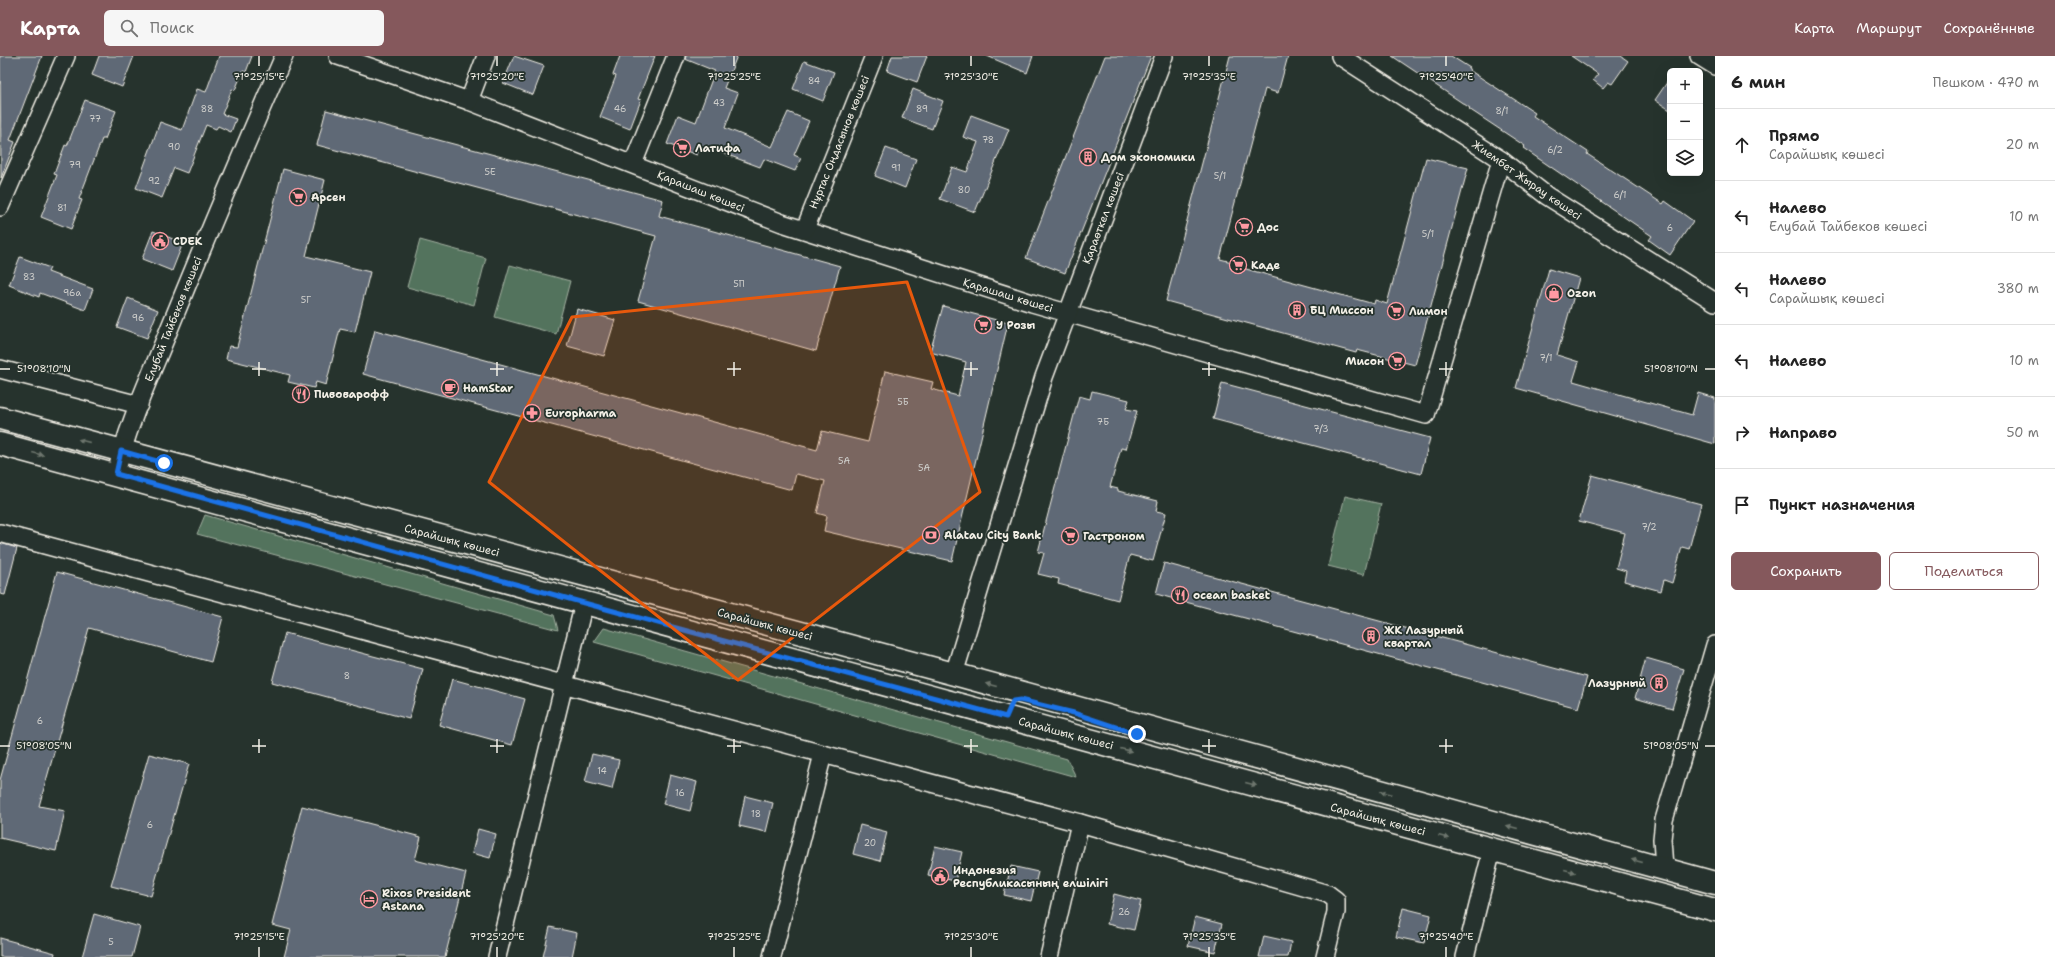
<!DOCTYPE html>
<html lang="ru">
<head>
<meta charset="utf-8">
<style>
	:root { --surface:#fff; --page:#f6f6f6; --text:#222; --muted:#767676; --line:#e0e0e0; --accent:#85585c }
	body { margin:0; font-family:"Shantell Sans",sans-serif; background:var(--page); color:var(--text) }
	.controls { position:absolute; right:12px; top:12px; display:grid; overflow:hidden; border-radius:6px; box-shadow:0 4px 16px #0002 }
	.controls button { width:36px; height:36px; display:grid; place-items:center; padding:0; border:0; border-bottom:1px solid var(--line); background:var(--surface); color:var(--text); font:20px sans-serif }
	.stop { position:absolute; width:12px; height:12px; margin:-9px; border:3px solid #1a73e8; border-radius:50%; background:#fff }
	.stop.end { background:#1a73e8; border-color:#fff; box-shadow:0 1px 4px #0008 }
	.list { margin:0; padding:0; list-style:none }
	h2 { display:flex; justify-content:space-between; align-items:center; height:52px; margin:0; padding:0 16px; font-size:17px }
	h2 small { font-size:13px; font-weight:400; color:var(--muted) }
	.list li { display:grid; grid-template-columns:26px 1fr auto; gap:12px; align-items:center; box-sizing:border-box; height:72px; padding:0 16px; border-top:1px solid var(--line) }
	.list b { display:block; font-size:15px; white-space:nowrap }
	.list p { margin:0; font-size:13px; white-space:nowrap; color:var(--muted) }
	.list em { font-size:13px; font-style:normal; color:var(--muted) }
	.actions { display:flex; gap:8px; padding:12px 16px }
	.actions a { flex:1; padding:9px 0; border:1px solid var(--accent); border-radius:6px; text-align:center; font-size:14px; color:var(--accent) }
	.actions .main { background:var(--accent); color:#fff }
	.icon { flex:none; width:22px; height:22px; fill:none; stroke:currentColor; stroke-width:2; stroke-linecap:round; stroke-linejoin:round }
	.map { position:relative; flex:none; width:1715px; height:901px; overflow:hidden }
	header { display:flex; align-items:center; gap:24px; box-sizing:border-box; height:56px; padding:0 20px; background:var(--accent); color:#fff }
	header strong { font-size:19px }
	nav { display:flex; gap:22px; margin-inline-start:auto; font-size:14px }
	.search { width:280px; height:36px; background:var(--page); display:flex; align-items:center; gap:10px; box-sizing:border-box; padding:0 14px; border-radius:6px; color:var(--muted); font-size:15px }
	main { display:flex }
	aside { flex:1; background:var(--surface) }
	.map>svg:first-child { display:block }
	.green { fill:#53735d; stroke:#a4b2a2 }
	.building { fill:#5f6976; stroke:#f4f1e8 }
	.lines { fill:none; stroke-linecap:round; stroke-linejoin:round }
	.street-casing { stroke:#f4f1e8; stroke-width:20 }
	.secondary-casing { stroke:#f4f1e8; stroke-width:25 }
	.street { stroke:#26332d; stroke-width:17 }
	.secondary { stroke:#26332d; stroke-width:22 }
	.oneway { fill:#6e766e }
	.route { stroke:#1a73e8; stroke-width:5 }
	.marked { fill:#e8590c; fill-opacity:0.2; stroke:#e8590c; stroke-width:3; stroke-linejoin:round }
	.ticks { fill:none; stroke:#f4f1e8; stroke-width:1.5 }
	.labels { text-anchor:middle; stroke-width:3.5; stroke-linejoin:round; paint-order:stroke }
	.number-label { font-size:9px; fill:#cfcfcc }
	.street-label { font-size:11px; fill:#f4f1e8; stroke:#26332d }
	.poi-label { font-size:11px; font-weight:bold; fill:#f4f1e8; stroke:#26332d; text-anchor:start }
	.ticks-label { font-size:10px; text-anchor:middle; fill:#f4f1e8; stroke:#26332d; stroke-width:3.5; stroke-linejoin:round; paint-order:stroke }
</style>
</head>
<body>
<header>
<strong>Карта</strong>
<div class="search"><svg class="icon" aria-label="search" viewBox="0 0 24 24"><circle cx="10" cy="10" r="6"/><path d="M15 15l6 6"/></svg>Поиск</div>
<nav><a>Карта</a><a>Маршрут</a><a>Сохранённые</a></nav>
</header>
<main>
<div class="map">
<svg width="1715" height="901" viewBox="0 0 1715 901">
	<rect width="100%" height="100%" fill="#26332d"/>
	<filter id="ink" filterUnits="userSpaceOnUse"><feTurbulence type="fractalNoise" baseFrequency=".025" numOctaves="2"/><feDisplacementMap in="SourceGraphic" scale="8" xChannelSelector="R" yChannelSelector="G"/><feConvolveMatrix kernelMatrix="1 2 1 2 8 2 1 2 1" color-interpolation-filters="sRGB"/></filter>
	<g filter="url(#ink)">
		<!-- green -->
		<g class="green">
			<polygon points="420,184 486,202 474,249 407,231"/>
			<polygon points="510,209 570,225 556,278 495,261"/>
			<polygon points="1345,440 1381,448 1364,519 1328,510"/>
			<polygon points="205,459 554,559 558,574 197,478"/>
			<polygon points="604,572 1067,703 1076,721 594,586"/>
		</g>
		<!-- building -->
		<g class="building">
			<polygon points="0,0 42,0 10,84 15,86 1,122"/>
			<polygon points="99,0 134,0 122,31 92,19"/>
			<polygon points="219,0 252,0 246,16 243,15 235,34 232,33 222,58 236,63 231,76 218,70 216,73 206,69 187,117 174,112 162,142 136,132 160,66 182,74 197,33 206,36"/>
			<polygon points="514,0 544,10 533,39 503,27"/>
			<polygon points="620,0 655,0 638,43 641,44 630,73 600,61 616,20 613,19"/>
			<polygon points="686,0 737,0 724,32 738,37 725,72 772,91 788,56 809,65 794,99 801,102 795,115 764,103 760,111 701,89 697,99 667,88 678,59 696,66 715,15 685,3"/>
			<polygon points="892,0 927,0 917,26 887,15"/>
			<polygon points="987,0 1033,0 1027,17"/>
			<polygon points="1105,0 1151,0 1065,217 1026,202"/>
			<polygon points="1230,0 1288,0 1278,37 1265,33 1220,203 1236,207 1235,210 1374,248 1375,244 1387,248 1426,102 1468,112 1415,309 1357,294 1356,297 1166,245"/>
			<polygon points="1392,0 1451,0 1470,12 1469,14 1535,57 1533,60 1588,96 1587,98 1663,148 1665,145 1693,165 1670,199 1649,184 1652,180 1523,92 1525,90 1469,53 1470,52"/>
			<polygon points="1571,0 1621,0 1628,5 1612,28 1608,26 1603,32 1593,24 1598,18"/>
			<polygon points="804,5 834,16 823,45 793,33"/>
			<polygon points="1670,22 1670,54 1655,44"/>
			<polygon points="913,33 943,45 932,73 902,62"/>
			<polygon points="85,44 116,55 105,83 102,83 79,143 82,144 71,173 41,161 57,119 54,118 65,89 67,90"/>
			<polygon points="326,54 663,144 659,160 840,210 816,295 638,245 656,180 317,89"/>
			<polygon points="971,59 1009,73 975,156 940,143 952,111 967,116 978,86 963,81"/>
			<polygon points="886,92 916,103 905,132 875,120"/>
			<polygon points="283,113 325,124 306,200 370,216 355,276 340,273 326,329 316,326 314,332 288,326 290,319 226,303 229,290 237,291"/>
			<polygon points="153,175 183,187 172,215 142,203"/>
			<polygon points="20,201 50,212 48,216 93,233 85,254 40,237 39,241 9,229"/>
			<polygon points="1549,213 1579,222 1557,299 1579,306 1573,325 1692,359 1698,337 1715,342 1715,388 1516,332"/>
			<polygon points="128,242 158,254 147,282 117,271"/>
			<polygon points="943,250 1008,267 952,505 824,475 827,460 817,457 825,425 796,418 792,434 363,318 375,274 817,394 822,375 868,386 885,315 933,326 931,333 958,340 966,306 930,296"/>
			<polygon points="577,253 615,264 604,300 567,290"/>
			<polygon points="1222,327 1430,382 1421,418 1213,363"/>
			<polygon points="1092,335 1129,344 1126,353 1137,355 1126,393 1121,392 1110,431 1118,433 1118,435 1158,445 1156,455 1166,457 1153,505 1130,499 1118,544 1058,528 1059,523 1038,518 1044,497 1038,496 1079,340 1090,343"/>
			<polygon points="1592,419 1701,448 1689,493 1682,491 1672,527 1664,524 1661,535 1624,525 1626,515 1616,512 1625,477 1579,465"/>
			<polygon points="0,487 17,492 5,539 0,538"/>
			<polygon points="1164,507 1587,621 1578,652 1156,538"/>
			<polygon points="57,516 223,561 211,606 89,572 39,750 65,755 56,795 0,782 0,724"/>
			<polygon points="285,577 423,613 409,663 272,626"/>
			<polygon points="1646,602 1684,613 1672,653 1635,642"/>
			<polygon points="452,623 525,643 512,689 439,669"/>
			<polygon points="149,698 189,708 151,840 111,830"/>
			<polygon points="592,698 619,704 612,733 585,726"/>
			<polygon points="670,719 697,726 690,755 663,748"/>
			<polygon points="745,740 773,747 766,776 739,770"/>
			<polygon points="302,750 421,781 415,804 466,817 445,901 284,901 291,874 272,869"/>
			<polygon points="860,769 887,776 880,805 853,798"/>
			<polygon points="478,773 496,778 490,802 472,797"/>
			<polygon points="935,790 962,796 955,825 928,819"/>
			<polygon points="1011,810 1038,816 1031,845 1004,839"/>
			<polygon points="1114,838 1141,845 1134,874 1107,868"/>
			<polygon points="1403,852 1431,859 1424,887 1396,881"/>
			<polygon points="94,858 140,871 132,901 82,901"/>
			<polygon points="1195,861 1222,868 1215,896 1188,890"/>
			<polygon points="550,871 577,877 572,901 543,901"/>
			<polygon points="1264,880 1291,886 1288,901 1259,901"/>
			<polygon points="0,882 55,897 54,901 0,901"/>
		</g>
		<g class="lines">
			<!-- street casing -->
			<g class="street-casing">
				<g id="street">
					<polyline points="338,0 469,45 782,167 1032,247 1426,359 1501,104"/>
					<polyline points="1340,0 1501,104 1547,140 1715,246"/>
					<polyline points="1699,0 1715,10"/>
					<polyline points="469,45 486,0"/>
					<polyline points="633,108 676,0"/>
					<polyline points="0,151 66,0"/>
					<polyline points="805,173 874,0"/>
					<polyline points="0,313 139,349"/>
					<path d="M116,418C128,367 151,319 170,271C207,180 245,90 284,0"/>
					<polyline points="0,477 1080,767 1328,838 1336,844 1336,856 1325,901"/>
					<polyline points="954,618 1044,321 1164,0"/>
					<polyline points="1664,812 1662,783 1664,764 1715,589"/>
					<polyline points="497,901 584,547"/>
					<polyline points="772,901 823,698"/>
					<polyline points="1049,901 1080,767"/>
					<polyline points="1465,901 1492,794"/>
				</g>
			</g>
			<!-- secondary casing -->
			<g class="secondary-casing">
				<g id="secondary">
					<polyline points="0,362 954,618 1715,827"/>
					<polyline points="0,388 1715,854"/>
				</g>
			</g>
			<!-- street -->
			<use href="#street" class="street"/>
			<!-- secondary -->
			<use href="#secondary" class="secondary"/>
		</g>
		<!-- one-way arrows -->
		<defs><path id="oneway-solid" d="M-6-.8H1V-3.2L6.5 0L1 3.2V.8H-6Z"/></defs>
		<g class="oneway">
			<use href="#oneway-solid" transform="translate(84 385) rotate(-165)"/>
			<use href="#oneway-solid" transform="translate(38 398) rotate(15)"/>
			<use href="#oneway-solid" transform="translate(991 629) rotate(-165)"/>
			<use href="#oneway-solid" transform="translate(1126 694) rotate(15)"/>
			<use href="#oneway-solid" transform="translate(1251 728) rotate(15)"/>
			<use href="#oneway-solid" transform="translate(1386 737) rotate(-165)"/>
			<use href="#oneway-solid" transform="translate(1512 771) rotate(-165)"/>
			<use href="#oneway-solid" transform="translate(1444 781) rotate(15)"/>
			<use href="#oneway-solid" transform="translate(1637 805) rotate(-165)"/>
			<use href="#oneway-solid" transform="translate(1570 815) rotate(15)"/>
		</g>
	</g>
	<g class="lines" filter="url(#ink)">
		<!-- route -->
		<polyline class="route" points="164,407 121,395 116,418 584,547 1006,661 1013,645 1020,644 1074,657 1137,678"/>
	</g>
	<!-- marked area -->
	<path class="marked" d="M907,226L980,436L738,624L489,426L572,261Z"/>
	<!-- ticks -->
	<path class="ticks" d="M259,0V10M497,0V10M734,0V10M971,0V10M1209,0V10M1446,0V10M259,306V320M497,306V320M734,306V320M971,306V320M1209,306V320M1446,306V320M0,313H10M252,313H266M490,313H504M727,313H741M964,313H978M1202,313H1216M1439,313H1453M1705,313H1715M259,683V697M497,683V697M734,683V697M971,683V697M1209,683V697M1446,683V697M0,690H10M252,690H266M490,690H504M727,690H741M964,690H978M1202,690H1216M1439,690H1453M1705,690H1715M259,891V901M497,891V901M734,891V901M971,891V901M1209,891V901M1446,891V901"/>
	<!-- icons -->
	<defs>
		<g id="supermarket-ring" transform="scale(0.9)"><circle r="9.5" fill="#26332d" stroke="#ff9aa2" stroke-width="1.5"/><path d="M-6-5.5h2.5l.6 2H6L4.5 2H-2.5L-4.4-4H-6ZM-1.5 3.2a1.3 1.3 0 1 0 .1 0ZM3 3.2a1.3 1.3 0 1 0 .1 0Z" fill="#ff9aa2"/></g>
		<g id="building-ring" transform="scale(0.9)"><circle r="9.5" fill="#26332d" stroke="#ff9aa2" stroke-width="1.5"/><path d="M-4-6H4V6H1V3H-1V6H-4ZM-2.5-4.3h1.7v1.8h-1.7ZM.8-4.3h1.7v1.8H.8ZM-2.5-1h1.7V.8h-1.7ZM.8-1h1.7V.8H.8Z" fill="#ff9aa2"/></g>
		<g id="civic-ring" transform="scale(0.9)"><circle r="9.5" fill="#26332d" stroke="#ff9aa2" stroke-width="1.5"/><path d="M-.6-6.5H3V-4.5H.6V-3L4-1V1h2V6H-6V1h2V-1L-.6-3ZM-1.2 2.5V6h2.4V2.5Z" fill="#ff9aa2"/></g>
		<g id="shop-ring" transform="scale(0.9)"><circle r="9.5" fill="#26332d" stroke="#ff9aa2" stroke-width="1.5"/><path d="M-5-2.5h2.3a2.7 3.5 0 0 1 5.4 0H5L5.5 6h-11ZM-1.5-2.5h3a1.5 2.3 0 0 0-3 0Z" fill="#ff9aa2"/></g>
		<g id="cafe-ring" transform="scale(0.9)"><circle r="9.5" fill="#26332d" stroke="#ff9aa2" stroke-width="1.5"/><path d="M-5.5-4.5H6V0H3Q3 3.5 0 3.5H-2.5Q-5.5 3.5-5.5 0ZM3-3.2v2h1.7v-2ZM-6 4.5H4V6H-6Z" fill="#ff9aa2"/></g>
		<g id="restaurant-ring" transform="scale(0.9)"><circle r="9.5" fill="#26332d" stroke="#ff9aa2" stroke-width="1.5"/><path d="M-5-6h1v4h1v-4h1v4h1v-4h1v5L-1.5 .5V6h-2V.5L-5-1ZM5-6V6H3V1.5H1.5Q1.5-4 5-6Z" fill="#ff9aa2"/></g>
		<g id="pharmacy-ring" transform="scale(0.9)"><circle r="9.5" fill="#26332d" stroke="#ff9aa2" stroke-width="1.5"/><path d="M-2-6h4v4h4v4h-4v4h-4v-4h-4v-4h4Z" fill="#ff9aa2"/></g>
		<g id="bank-ring" transform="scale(0.9)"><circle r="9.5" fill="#26332d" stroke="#ff9aa2" stroke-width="1.5"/><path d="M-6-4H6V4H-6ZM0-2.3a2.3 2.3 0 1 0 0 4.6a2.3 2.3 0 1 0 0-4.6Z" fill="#ff9aa2"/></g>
		<g id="hotel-ring" transform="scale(0.9)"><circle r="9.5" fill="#26332d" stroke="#ff9aa2" stroke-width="1.5"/><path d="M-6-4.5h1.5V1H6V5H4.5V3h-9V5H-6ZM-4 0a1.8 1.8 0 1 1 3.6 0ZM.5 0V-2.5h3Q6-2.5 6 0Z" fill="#ff9aa2"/></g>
	</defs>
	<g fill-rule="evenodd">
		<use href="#supermarket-ring" x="682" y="92"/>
		<use href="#building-ring" x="1088" y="101"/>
		<use href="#supermarket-ring" x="298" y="141"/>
		<use href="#supermarket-ring" x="1244" y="171"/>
		<use href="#civic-ring" x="160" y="185"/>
		<use href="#supermarket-ring" x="1238" y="209"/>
		<use href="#shop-ring" x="1554" y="237"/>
		<use href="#building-ring" x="1297" y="254"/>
		<use href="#supermarket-ring" x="1396" y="255"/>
		<use href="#supermarket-ring" x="983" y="269"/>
		<use href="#supermarket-ring" x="1397" y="305"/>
		<use href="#cafe-ring" x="450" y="332"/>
		<use href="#restaurant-ring" x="301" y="338"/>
		<use href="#pharmacy-ring" x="532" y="357"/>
		<use href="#bank-ring" x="931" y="479"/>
		<use href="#supermarket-ring" x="1070" y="480"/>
		<use href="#restaurant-ring" x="1180" y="539"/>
		<use href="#building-ring" x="1371" y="580"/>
		<use href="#building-ring" x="1659" y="627"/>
		<use href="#civic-ring" x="940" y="820"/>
		<use href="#hotel-ring" x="369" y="843"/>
	</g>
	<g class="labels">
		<!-- number labels -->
		<g class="number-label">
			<text x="814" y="28">84</text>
			<text x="719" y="50">43</text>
			<text x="207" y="56">88</text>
			<text x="620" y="56">46</text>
			<text x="922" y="56">89</text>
			<text x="1502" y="58">8/1</text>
			<text x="95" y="66">77</text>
			<text x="988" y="87">78</text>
			<text x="174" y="94">90</text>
			<text x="1555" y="97">6/2</text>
			<text x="75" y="112">79</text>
			<text x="896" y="115">91</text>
			<text x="490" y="119">5Е</text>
			<text x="1220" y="123">5/1</text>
			<text x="154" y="128">92</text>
			<text x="964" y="137">80</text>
			<text x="1620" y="142">6/1</text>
			<text x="62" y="155">81</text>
			<text x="1670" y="175">6</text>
			<text x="1428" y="181">5/1</text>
			<text x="29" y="224">83</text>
			<text x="739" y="231">5П</text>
			<text x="72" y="240">96а</text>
			<text x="306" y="247">5Г</text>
			<text x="138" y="265">96</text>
			<text x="1546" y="305">7/1</text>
			<text x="903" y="349">5Б</text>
			<text x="1103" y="369">7Б</text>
			<text x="1321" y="376">7/3</text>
			<text x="844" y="408">5А</text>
			<text x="924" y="415">5А</text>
			<text x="1649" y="474">7/2</text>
			<text x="347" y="623">8</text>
			<text x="40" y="668">6</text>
			<text x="602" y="718">14</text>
			<text x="680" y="740">16</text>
			<text x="756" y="761">18</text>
			<text x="150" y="772">6</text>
			<text x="870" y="790">20</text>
			<text x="1124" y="859">26</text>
			<text x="111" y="889">5</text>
		</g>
		<!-- street labels -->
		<g class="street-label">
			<text transform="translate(839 86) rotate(-68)" y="4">Нұртас Оңдасынов көшесі</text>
			<text transform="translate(1527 124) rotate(35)" y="4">Жиембет Жырау көшесі</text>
			<text transform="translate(701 135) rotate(22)" y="4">Қарашаш көшесі</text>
			<text transform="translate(1103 162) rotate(-69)" y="4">Қараөткел көшесі</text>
			<text transform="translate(1008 239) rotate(17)" y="4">Қарашаш көшесі</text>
			<text transform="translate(173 263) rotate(-68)" y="4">Елубай Тайбеков көшесі</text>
			<text transform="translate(452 484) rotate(15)" y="4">Сарайшық көшесі</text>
			<text transform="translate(765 568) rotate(15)" y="4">Сарайшық көшесі</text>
			<text transform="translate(1066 677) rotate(15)" y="4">Сарайшық көшесі</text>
			<text transform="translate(1378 763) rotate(15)" y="4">Сарайшық көшесі</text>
		</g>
		<!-- poi labels -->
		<g class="poi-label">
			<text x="695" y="96">Латифа</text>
			<text x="1101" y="105">Дом экономики</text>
			<text x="311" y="145">Арсен</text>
			<text x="1257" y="175">Дос</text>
			<text x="173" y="189">CDEK</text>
			<text x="1251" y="213">Каде</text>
			<text x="1567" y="241">Ozon</text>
			<text x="1310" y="258">БЦ Миссон</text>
			<text x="1409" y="259">Лимон</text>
			<text x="996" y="273">У Розы</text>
			<text x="1384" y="309" text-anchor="end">Мисон</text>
			<text x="463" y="336">HamStar</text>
			<text x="314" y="342">Пивоварофф</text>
			<text x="545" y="361">Europharma</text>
			<text x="944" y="483">Alatau City Bank</text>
			<text x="1083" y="484">Гастроном</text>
			<text x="1193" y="543">ocean basket</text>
			<text x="1384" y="578">ЖК Лазурный<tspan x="1384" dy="13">квартал</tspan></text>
			<text x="1646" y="631" text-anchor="end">Лазурный</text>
			<text x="953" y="818">Индонезия<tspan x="953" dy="13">Республикасының елшілігі</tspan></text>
			<text x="382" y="841">Rixos President<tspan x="382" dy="13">Astana</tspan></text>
		</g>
	</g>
	<g class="ticks-label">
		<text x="259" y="24">71°25'15"E</text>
		<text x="497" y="24">71°25'20"E</text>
		<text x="734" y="24">71°25'25"E</text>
		<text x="971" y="24">71°25'30"E</text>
		<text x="1209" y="24">71°25'35"E</text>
		<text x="1446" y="24">71°25'40"E</text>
		<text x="44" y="316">51°08'10"N</text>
		<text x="1671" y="316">51°08'10"N</text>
		<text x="44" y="693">51°08'05"N</text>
		<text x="1671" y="693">51°08'05"N</text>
		<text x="259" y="884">71°25'15"E</text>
		<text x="497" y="884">71°25'20"E</text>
		<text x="734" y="884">71°25'25"E</text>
		<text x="971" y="884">71°25'30"E</text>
		<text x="1209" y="884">71°25'35"E</text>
		<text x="1446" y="884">71°25'40"E</text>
	</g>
</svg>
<div class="controls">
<button>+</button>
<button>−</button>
<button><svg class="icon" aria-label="layers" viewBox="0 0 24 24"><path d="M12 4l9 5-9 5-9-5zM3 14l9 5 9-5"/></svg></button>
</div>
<div class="stop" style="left:164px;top:407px"></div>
<div class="stop end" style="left:1137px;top:678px"></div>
</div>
<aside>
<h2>6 мин<small>Пешком · 470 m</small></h2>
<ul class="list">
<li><svg class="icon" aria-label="ahead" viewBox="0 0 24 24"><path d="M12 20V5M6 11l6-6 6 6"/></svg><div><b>Прямо</b><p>Сарайшық көшесі</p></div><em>20 m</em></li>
<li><svg class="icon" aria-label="left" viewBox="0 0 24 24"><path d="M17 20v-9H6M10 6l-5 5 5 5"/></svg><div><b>Налево</b><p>Елубай Тайбеков көшесі</p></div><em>10 m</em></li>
<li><svg class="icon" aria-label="left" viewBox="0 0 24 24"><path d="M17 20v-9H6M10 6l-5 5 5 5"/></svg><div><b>Налево</b><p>Сарайшық көшесі</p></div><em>380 m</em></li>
<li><svg class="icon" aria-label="left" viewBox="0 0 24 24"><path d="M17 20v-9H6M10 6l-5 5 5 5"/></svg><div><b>Налево</b></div><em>10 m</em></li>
<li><svg class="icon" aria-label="right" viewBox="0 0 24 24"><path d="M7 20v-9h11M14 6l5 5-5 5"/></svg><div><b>Направо</b></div><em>50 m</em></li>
<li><svg class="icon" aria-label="arrive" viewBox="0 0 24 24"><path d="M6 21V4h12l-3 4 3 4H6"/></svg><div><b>Пункт назначения</b></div></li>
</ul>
<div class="actions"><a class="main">Сохранить</a><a>Поделиться</a></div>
</aside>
</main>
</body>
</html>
